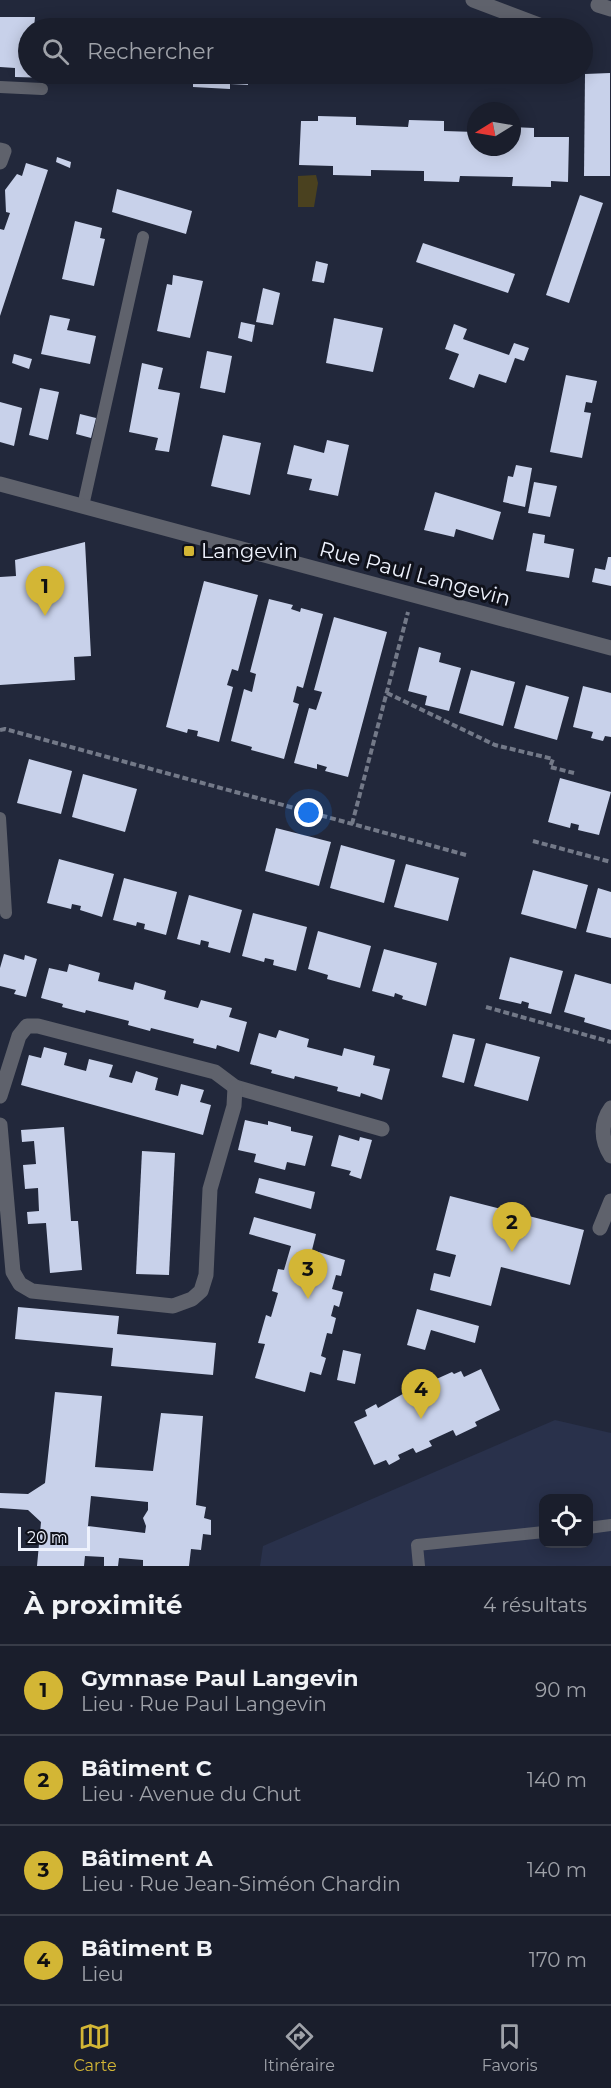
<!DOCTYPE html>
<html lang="fr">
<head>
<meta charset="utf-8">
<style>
	:root { --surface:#1a1e2c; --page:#272b38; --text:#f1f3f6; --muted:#9fa2a9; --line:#383c48; --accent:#d3b635 }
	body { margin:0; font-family:Montserrat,sans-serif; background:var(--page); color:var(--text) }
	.controls { position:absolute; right:18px; bottom:18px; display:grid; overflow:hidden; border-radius:12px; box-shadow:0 3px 15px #0003 }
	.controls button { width:54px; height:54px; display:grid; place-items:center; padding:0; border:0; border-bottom:2px solid var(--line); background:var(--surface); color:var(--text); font:30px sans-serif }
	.compass { position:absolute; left:467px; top:102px; width:54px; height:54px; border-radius:50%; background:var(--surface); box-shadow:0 3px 15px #0003; rotate:259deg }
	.scale { position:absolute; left:18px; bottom:15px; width:72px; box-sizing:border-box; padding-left:6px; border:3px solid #eef2fd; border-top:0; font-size:16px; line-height:21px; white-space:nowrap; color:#eef2fd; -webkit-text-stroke:4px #0f111a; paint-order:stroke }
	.you { position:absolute; left:309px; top:813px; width:21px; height:21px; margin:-15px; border:4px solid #fff; border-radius:50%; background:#1a73e8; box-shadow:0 0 0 9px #1a73e833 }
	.badge { display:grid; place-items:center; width:39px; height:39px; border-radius:50%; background:var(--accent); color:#111; font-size:20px; font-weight:700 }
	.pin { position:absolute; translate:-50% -50px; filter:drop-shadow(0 2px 3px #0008) }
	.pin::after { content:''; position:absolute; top:32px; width:21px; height:18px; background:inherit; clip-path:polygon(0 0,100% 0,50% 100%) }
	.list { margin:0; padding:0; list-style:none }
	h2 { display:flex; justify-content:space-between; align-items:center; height:78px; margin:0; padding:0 24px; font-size:26px }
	h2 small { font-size:20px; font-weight:400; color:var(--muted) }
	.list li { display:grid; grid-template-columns:39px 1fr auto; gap:18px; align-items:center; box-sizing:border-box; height:90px; padding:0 24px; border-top:2px solid var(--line) }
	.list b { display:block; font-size:22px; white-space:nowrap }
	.list p { margin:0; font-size:20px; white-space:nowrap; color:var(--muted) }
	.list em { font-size:20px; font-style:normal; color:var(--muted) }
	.icon { flex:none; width:33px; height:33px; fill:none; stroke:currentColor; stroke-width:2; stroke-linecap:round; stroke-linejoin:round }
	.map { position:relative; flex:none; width:611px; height:1566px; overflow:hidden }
	.search { position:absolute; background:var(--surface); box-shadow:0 3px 15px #0003; left:18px; right:18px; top:18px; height:66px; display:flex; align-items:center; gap:15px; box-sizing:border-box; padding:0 21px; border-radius:33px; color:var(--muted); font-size:22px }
	.sheet { height:438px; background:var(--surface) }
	nav { display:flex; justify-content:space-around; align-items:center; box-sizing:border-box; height:84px; border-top:2px solid var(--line); background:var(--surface); font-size:16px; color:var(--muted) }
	nav a { display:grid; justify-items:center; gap:3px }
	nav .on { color:var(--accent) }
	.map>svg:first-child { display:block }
	.built { fill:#29314b; fill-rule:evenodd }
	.green { fill:#4a411f }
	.building { fill:#c8d1ea; fill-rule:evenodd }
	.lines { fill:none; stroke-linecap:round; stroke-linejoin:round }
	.path { stroke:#737988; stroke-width:4; stroke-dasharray:6 3; stroke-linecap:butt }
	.service { stroke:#5f626c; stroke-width:12 }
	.minor { stroke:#5f626c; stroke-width:15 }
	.poi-dot { fill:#d3b635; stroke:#0f111a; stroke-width:2 }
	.labels { text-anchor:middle; stroke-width:6; stroke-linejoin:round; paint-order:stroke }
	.poi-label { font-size:21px; fill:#eef2fd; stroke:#0f111a; text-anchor:start }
	.street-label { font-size:21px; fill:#eef2fd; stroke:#0f111a }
</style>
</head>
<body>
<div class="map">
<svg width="611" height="1566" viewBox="0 0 611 1566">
	<rect width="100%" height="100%" fill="#22283b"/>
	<!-- built -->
	<path class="built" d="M555,1420L611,1433V1566H260L263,1546ZM544,1498H588V1544H544Z"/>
	<!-- green -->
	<polygon class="green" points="316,175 318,183 314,207 298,207 298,176"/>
	<!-- building -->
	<g class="building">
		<polygon points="0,17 35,17 34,28 28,28 28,74 50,74 50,78 15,77 15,68 0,67"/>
		<polygon points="89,23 124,24 124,28 89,28"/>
		<polygon points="337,26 362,27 362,28 337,28"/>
		<polygon points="610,73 610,176 584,176 585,74"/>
		<polygon points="104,74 248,74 248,85 230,84 230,89 193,87 193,79 139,78 139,83 104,82"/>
		<polygon points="318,116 356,117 356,125 408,127 409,120 444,121 444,131 476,132 476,147 512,147 512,127 534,128 534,137 569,137 568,182 551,181 551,187 512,186 513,177 460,176 459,182 424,181 424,171 371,170 371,176 333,175 333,166 299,165 301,121 318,121"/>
		<polygon points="57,157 71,162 70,168 56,162"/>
		<polygon points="26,163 48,170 0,316 0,229 4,230 10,213 6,212 5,190 17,174 22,176"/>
		<polygon points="117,189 192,211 186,234 112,212"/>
		<polygon points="580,195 603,203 569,303 546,295"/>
		<polygon points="75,221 102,228 100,238 105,239 94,286 62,279"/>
		<polygon points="423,243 515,274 508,293 416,262"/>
		<polygon points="316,261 328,264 324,283 312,281"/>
		<polygon points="173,275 203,281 190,338 157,331 167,284 172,285"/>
		<polygon points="263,288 280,293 273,325 256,322"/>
		<polygon points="50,315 70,319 67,330 96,336 90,364 41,354"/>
		<polygon points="334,318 383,328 373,372 326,363"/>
		<polygon points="241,322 255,325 252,342 238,338"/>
		<polygon points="454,324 467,329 463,339 509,355 514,343 529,348 524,361 515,358 506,383 479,374 474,388 449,379 459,354 445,349"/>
		<polygon points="207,351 232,356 225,393 200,388"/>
		<polygon points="14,354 32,359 29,369 12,363"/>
		<polygon points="142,363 163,368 158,389 180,393 169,452 155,450 158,438 129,432"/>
		<polygon points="566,375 597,381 592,403 586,402 584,412 591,413 582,458 550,452"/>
		<polygon points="40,388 59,392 48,440 29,435"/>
		<polygon points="0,402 22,408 14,446 0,442"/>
		<polygon points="80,414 96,418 91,438 76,434"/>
		<polygon points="223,435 261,443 250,495 211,486"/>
		<polygon points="327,440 349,445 338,496 309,490 312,479 287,474 294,445 324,453"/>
		<polygon points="516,465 532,468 525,507 503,502 508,476 513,477"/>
		<polygon points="534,482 557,486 550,517 528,513"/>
		<polygon points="435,492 501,512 493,540 456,529 454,537 424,530"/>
		<polygon points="533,533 545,535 544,543 574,549 569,578 526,571"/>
		<polygon points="85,542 91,656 74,657 75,680 0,685 0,577 16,576 15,560"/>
		<polygon points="608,557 611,557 611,586 592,582 595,568 605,570"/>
		<polygon points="204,581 258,595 238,671 232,669 227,685 233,687 219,742 197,736 198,731 188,729 187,733 166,727"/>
		<polygon points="269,599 293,605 291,609 300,612 301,608 323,614 303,688 297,686 293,702 299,704 284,759 251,750 252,747 231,741 244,689 252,692 256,674 250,672"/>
		<polygon points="334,617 387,632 348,777 325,771 327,767 317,764 317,769 294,763 309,708 316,710 322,692 314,690"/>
		<polygon points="419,647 441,653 439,662 461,668 449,711 425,705 427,696 408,691"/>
		<polygon points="471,670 515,682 503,726 459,713"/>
		<polygon points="526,685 569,697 557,740 514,728"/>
		<polygon points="583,686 611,693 611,737 605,736 603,741 591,738 593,732 573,727"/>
		<polygon points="29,759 72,771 61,814 17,803"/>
		<polygon points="83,774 137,789 125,832 72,817"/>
		<polygon points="560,778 611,792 599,835 578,830 579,825 571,823 570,828 548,822"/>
		<polygon points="276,828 331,842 319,886 265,871"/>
		<polygon points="341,845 395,860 384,903 330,888"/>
		<polygon points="59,859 114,874 102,917 80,910 81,906 72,904 71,909 47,903"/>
		<polygon points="406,864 459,878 448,921 394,907"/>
		<polygon points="533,870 588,885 576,929 521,914"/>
		<polygon points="124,878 177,892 166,935 144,929 145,924 137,922 136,926 113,920"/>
		<polygon points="598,888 611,892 611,938 586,932"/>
		<polygon points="189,895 242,910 230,953 208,947 209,942 201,940 200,945 177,939"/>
		<polygon points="253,913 307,927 296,971 273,965 274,960 265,958 264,962 242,956"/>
		<polygon points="318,931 371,946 360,988 327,979 328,975 308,969"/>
		<polygon points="384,949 437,963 426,1006 402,999 403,996 395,993 394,997 372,991"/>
		<polygon points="4,954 24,960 25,955 37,959 26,997 14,994 16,990 0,986 0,968"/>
		<polygon points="510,957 563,971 551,1014 528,1008 529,1003 522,1001 521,1004 499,999"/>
		<polygon points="69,964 100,973 98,981 133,990 135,982 166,991 164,999 198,1008 201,1000 232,1008 229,1017 247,1022 239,1052 217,1045 216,1049 193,1043 194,1039 151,1028 150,1031 128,1025 129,1021 86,1010 85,1013 62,1007 63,1004 41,998 49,968 67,972"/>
		<polygon points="575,974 611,984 611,1030 584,1022 585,1018 564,1012"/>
		<polygon points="279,1030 309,1039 307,1047 342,1056 344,1048 375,1056 373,1065 390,1069 382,1100 361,1093 360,1097 337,1091 338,1087 295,1076 294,1079 271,1073 272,1070 250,1064 259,1033 276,1038"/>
		<polygon points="453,1034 475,1039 464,1083 442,1077"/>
		<polygon points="486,1043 540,1057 528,1101 474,1086"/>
		<polygon points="44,1047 67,1053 64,1065 86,1071 89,1059 113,1065 109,1077 132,1083 136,1071 158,1078 155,1090 178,1096 181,1084 204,1090 200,1102 211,1105 203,1135 21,1085 29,1055 41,1058"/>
		<polygon points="245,1120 268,1125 268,1121 291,1127 291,1131 313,1136 305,1166 287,1162 285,1170 254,1162 256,1154 238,1150"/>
		<polygon points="64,1127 71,1221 78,1221 82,1270 50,1273 46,1223 28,1224 27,1212 39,1211 38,1188 25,1189 23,1165 36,1164 34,1141 22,1142 21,1130"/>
		<polygon points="339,1135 359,1141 360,1137 372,1140 361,1179 349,1175 351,1171 331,1166"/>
		<polygon points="142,1151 175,1153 169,1275 136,1274"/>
		<polygon points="259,1178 315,1192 311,1209 255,1193"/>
		<polygon points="450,1196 584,1230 570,1285 501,1267 491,1306 430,1290 434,1273 450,1277 456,1255 436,1250"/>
		<polygon points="254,1217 316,1234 312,1250 345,1260 341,1276 336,1275 332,1289 343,1292 339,1307 334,1305 331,1316 336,1318 332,1334 327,1333 321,1356 326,1358 321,1375 310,1372 305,1392 255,1378 265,1344 258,1343 266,1315 271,1317 278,1293 272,1291 278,1269 284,1270 291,1246 249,1234"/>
		<polygon points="18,1307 119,1316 117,1334 216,1343 213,1375 111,1366 113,1348 15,1339"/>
		<polygon points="417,1309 479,1326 475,1343 431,1330 425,1350 407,1345"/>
		<polygon points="343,1350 361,1354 355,1384 337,1380"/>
		<polygon points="481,1369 500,1410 475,1422 477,1426 456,1436 453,1430 429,1441 432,1446 416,1453 413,1448 398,1455 400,1459 389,1465 386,1460 374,1465 354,1422 367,1416 365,1410 376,1404 378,1408 408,1391 410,1394 433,1384 432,1381 452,1372 454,1374 461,1371 464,1377"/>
		<path d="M55,1392L102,1396L95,1467L153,1471L161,1413L203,1416L196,1505L206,1507L204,1518L211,1520V1535L203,1534L201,1550L191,1549L189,1566H143V1560L119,1558L118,1566H104V1557L85,1556L84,1566H37L41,1522L28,1510L0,1508V1493L28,1494L45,1483ZM91,1496L148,1502V1510L143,1518L146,1526L145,1533L88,1526Z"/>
	</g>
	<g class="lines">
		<!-- path -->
		<g class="path">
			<polyline points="387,693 495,745 553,759 550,767 574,773"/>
			<polyline points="0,730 5,729 466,855"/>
			<polyline points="352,824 408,612"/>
			<polyline points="533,841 611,862"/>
			<polyline points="486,1007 611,1042"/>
		</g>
		<!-- service -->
		<g class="service">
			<polyline points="0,87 42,89"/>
			<polyline points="83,506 143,237"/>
			<polyline points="0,818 6,913"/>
			<polyline points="588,1528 611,1525"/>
			<polyline points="419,1566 417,1545 544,1532"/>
		</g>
		<!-- minor -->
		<g class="minor">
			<polyline points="473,0 547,28"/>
			<polyline points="598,5 611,9"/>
			<polyline points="0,150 4,151 0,162"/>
			<polyline points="0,484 611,648"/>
			<polyline points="0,1096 19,1036 27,1026 38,1026 215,1072 235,1087 382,1129"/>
			<path d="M611,1108C600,1123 601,1141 611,1156"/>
			<polyline points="0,1125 13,1272 20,1284 32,1291 173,1306 192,1299 201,1291 206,1275 210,1189 234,1106 235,1087"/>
			<polyline points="600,1228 611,1201"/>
		</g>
	</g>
	<!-- markers -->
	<rect class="poi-dot" x="183" y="545" width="12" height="12" rx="3"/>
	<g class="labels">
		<!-- poi labels -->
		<g class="poi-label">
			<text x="201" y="558">Langevin</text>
		</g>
		<!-- street labels -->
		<g class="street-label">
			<text transform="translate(415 574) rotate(15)" y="7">Rue Paul Langevin</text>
		</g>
	</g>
</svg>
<div class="controls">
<button><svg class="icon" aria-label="locate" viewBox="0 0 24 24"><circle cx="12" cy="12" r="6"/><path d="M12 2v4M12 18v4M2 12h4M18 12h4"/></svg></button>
</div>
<svg class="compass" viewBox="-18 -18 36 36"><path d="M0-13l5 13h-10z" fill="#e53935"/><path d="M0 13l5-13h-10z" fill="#9fa2a9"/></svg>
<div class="scale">20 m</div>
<div class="you"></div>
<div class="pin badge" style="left:45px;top:616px">1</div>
<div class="pin badge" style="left:512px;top:1252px">2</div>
<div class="pin badge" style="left:308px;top:1299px">3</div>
<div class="pin badge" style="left:421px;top:1419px">4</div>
<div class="search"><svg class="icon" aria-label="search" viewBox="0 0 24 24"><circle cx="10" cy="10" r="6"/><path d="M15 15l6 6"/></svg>Rechercher</div>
</div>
<section class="sheet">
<h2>À proximité<small>4 résultats</small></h2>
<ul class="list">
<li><span class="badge">1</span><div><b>Gymnase Paul Langevin</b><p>Lieu · Rue Paul Langevin</p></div><em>90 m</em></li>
<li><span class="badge">2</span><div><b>Bâtiment C</b><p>Lieu · Avenue du Chut</p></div><em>140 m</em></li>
<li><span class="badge">3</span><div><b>Bâtiment A</b><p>Lieu · Rue Jean-Siméon Chardin</p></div><em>140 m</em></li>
<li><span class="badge">4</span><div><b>Bâtiment B</b><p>Lieu</p></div><em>170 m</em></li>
</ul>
</section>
<nav>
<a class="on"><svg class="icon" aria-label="map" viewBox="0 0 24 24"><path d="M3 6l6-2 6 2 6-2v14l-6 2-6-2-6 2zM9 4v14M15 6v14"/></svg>Carte</a>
<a><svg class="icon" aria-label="directions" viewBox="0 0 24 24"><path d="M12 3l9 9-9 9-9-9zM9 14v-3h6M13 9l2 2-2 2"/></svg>Itinéraire</a>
<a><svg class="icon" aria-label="saved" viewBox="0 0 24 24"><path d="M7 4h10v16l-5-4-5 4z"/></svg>Favoris</a>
</nav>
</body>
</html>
